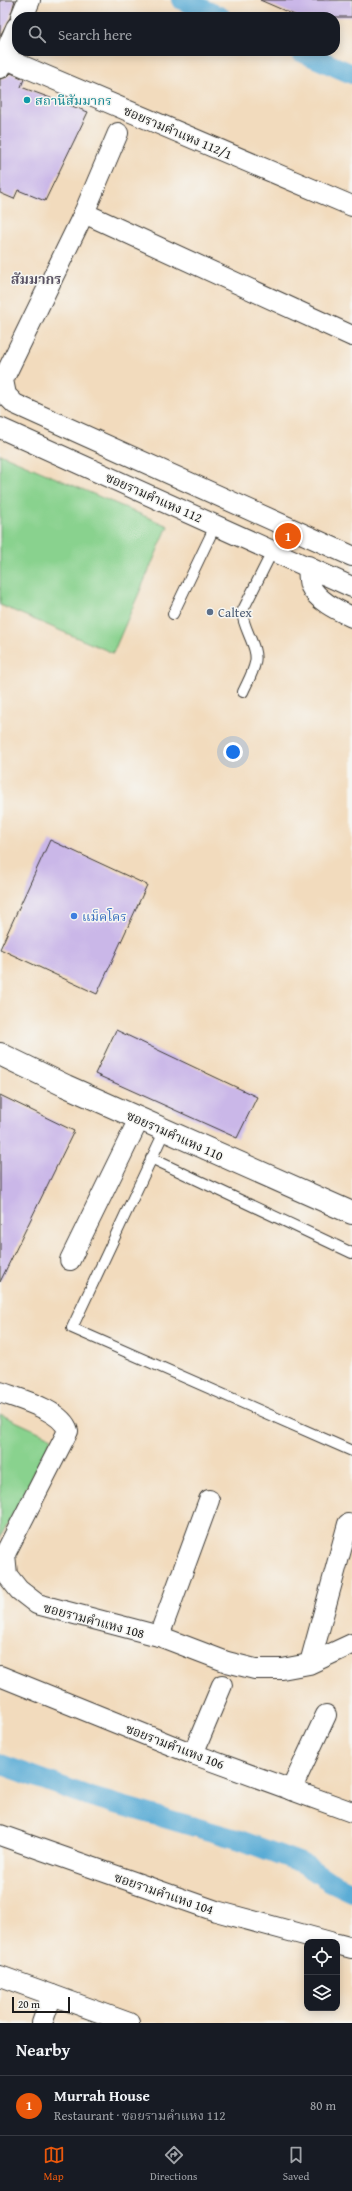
<!DOCTYPE html>
<html lang="en">
<head>
<meta charset="utf-8">
<style>
	:root { --surface:#171b24; --page:#20242c; --text:#f1f3f6; --muted:#9ea1a6; --line:#363941; --accent:#ea580c }
	body { margin:0; font-family:"Gentium Book Plus","Noto Serif Thai",serif; background:var(--page); color:var(--text) }
	.controls { position:absolute; right:12px; bottom:12px; display:grid; overflow:hidden; border-radius:8px; box-shadow:0 2px 10px #0003 }
	.controls button { width:36px; height:36px; display:grid; place-items:center; padding:0; border:0; border-bottom:1px solid var(--line); background:var(--surface); color:var(--text); font:20px sans-serif }
	.scale { position:absolute; left:12px; bottom:10px; width:58px; box-sizing:border-box; padding-left:4px; border:2px solid #1c1c1c; border-top:0; font-size:11px; line-height:14px; white-space:nowrap; color:#1c1c1c; -webkit-text-stroke:3px #f6f6f2; paint-order:stroke }
	.you { position:absolute; left:233px; top:752px; width:14px; height:14px; margin:-10px; border:3px solid #fff; border-radius:50%; background:#1a73e8; box-shadow:0 0 0 6px #1a73e833 }
	.badge { display:grid; place-items:center; width:26px; height:26px; border-radius:50%; background:var(--accent); color:#fff; font-size:13px; font-weight:700 }
	.pin { position:absolute; translate:-50% -50%; border:2px solid #fff; box-shadow:0 1px 4px #0006 }
	.list { margin:0; padding:0; list-style:none }
	h2 { display:flex; justify-content:space-between; align-items:center; height:52px; margin:0; padding:0 16px; font-size:17px }
	h2 small { font-size:13px; font-weight:400; color:var(--muted) }
	.list li { display:grid; grid-template-columns:26px 1fr auto; gap:12px; align-items:center; box-sizing:border-box; height:60px; padding:0 16px; border-top:1px solid var(--line) }
	.list b { display:block; font-size:15px; white-space:nowrap }
	.list p { margin:0; font-size:13px; white-space:nowrap; color:var(--muted) }
	.list em { font-size:13px; font-style:normal; color:var(--muted) }
	.icon { flex:none; width:22px; height:22px; fill:none; stroke:currentColor; stroke-width:2; stroke-linecap:round; stroke-linejoin:round }
	.map { position:relative; flex:none; width:352px; height:2023px; overflow:hidden }
	.search { position:absolute; background:var(--surface); box-shadow:0 2px 10px #0003; left:12px; right:12px; top:12px; height:44px; display:flex; align-items:center; gap:10px; box-sizing:border-box; padding:0 14px; border-radius:16px; color:var(--muted); font-size:15px }
	.sheet { height:112px; background:var(--surface) }
	nav { display:flex; justify-content:space-around; align-items:center; box-sizing:border-box; height:56px; border-top:1px solid var(--line); background:var(--surface); font-size:11px; color:var(--muted) }
	nav a { display:grid; justify-items:center; gap:2px }
	nav .on { color:var(--accent) }
	.map>svg:first-child { display:block }
	.green { fill:#89d28e; stroke:#527755 }
	.lines { fill:none; stroke-linecap:round; stroke-linejoin:round }
	.canal { stroke:#5aacd5; stroke-width:20 }
	.building { fill:#cab7e8 }
	.lane-casing { stroke:#3c3934; stroke-width:12 }
	.street-casing { stroke:#3c3934; stroke-width:22 }
	.secondary-casing { stroke:#3c3934; stroke-width:24 }
	.primary-casing { stroke:#3c3934; stroke-width:24 }
	.lane { stroke:#fff; stroke-width:10 }
	.street { stroke:#fff; stroke-width:20 }
	.secondary { stroke:#fff; stroke-width:22 }
	.primary { stroke:#fff; stroke-width:22 }
	.culture-dot { fill:#0f9aa8; stroke:#f6f6f2; stroke-width:1.5 }
	.service-dot { fill:#5c6f8a; stroke:#f6f6f2; stroke-width:1.5 }
	.shop-dot { fill:#3f7fe0; stroke:#f6f6f2; stroke-width:1.5 }
	.labels { text-anchor:middle; stroke-width:3; stroke-linejoin:round; paint-order:stroke }
	.culture-label { font-size:13px; fill:#0d838f; stroke:#f6f6f2; text-anchor:start }
	.street-label { font-size:13px; fill:#1c1c1c; stroke:#f6f6f2 }
	.service-label { font-size:13px; fill:#4e5e75; stroke:#f6f6f2; text-anchor:start }
	.shop-label { font-size:13px; fill:#366cbe; stroke:#f6f6f2; text-anchor:start }
	.neighbourhood-label { font-size:14px; font-weight:bold; fill:#595263; stroke:#f6f6f2 }
</style>
</head>
<body>
<div class="map">
<svg width="352" height="2023" viewBox="0 0 352 2023">
	<rect width="100%" height="100%" fill="#f6f6f2"/>
	<filter id="ink" filterUnits="userSpaceOnUse"><feTurbulence type="fractalNoise" baseFrequency=".025" numOctaves="2"/><feDisplacementMap in="SourceGraphic" scale="8" xChannelSelector="R" yChannelSelector="G"/><feConvolveMatrix kernelMatrix="1 2 1 2 8 2 1 2 1" color-interpolation-filters="sRGB"/></filter>
	<filter id="wash" filterUnits="userSpaceOnUse"><feTurbulence type="fractalNoise" baseFrequency=".012" numOctaves="4" result="noise"/><feDisplacementMap in="SourceGraphic" scale="16" xChannelSelector="R" yChannelSelector="G"/><feGaussianBlur stdDeviation="0.9" result="paint"/><feColorMatrix in="noise" values="0 0 0 0 0 0 0 0 0 0 0 0 0 0 0 0 0 1.4 0 .05"/><feComposite in="paint" operator="in"/></filter>
	<g filter="url(#wash)">
		<rect width="100%" height="100%" fill="#f2dbbd"/>
		<!-- green -->
		<g class="green">
			<polygon points="0,454 168,526 113,653 0,605"/>
			<polygon points="0,1414 52,1438 0,1539"/>
		</g>
		<g class="lines">
			<!-- canal -->
			<g class="canal">
				<polyline points="182,0 221,17"/>
				<polyline points="299,51 352,74"/>
				<polyline points="0,1764 88,1796 240,1840 304,1864 329,1881 352,1892"/>
			</g>
		</g>
		<g id="blocks">
			<!-- building -->
			<g class="building">
				<polygon points="0,0 15,0 10,18 0,36"/>
				<polygon points="260,0 352,0 352,17 299,17"/>
				<polygon points="11,73 24,79 21,87 88,112 45,201 18,190 14,199 0,193 0,79 7,77"/>
				<polygon points="50,840 147,885 97,994 0,949"/>
				<polygon points="116,1030 257,1097 237,1138 95,1074"/>
				<polygon points="0,1095 74,1131 0,1282"/>
			</g>
		</g>
	</g>
	<g filter="url(#ink)">
		<use href="#blocks" fill-opacity="0" stroke="#3c3934" stroke-width="1"/>
		<g class="lines">
			<!-- lane casing -->
			<g class="lane-casing">
				<g id="lane">
					<polyline points="173,614 216,524"/>
					<path d="M243,692C247,683 253,673 255,663C259,648 243,629 242,612L273,550"/>
					<polyline points="165,1130 72,1328 352,1451"/>
					<polyline points="151,1158 352,1253"/>
				</g>
			</g>
			<!-- street casing -->
			<g class="street-casing">
				<g id="street">
					<polyline points="4,58 352,206"/>
					<polyline points="118,133 84,213 3,380 6,395 15,404 352,556"/>
					<polyline points="84,213 352,336"/>
					<polyline points="0,428 352,587"/>
					<path d="M308,566C309,572 308,579 310,585C317,601 337,610 352,617"/>
					<polyline points="70,1260 139,1119"/>
					<path d="M0,1392C19,1399 62,1410 68,1431L5,1554L7,1575L19,1590L37,1604L159,1636L227,1662L255,1669H282L309,1664L352,1644"/>
					<polyline points="159,1636 209,1500"/>
					<polyline points="310,1663 348,1524"/>
					<polyline points="0,1676 193,1754 352,1812"/>
					<polyline points="193,1754 222,1685"/>
					<polyline points="291,1790 326,1715"/>
					<polyline points="0,1835 216,1911 330,1942"/>
					<polyline points="337,1944 352,1948"/>
					<polyline points="0,1976 129,2023"/>
					<polyline points="42,2023 52,1995"/>
				</g>
			</g>
			<!-- secondary casing -->
			<g class="secondary-casing">
				<polyline id="secondary" points="0,1054 66,1086 352,1213"/>
			</g>
			<!-- primary casing -->
			<g class="primary-casing">
				<g id="primary">
					<polyline points="22,17 29,0"/>
					<polyline points="0,67 17,28"/>
				</g>
			</g>
			<!-- lane -->
			<use href="#lane" class="lane"/>
			<!-- street -->
			<use href="#street" class="street"/>
			<!-- secondary -->
			<use href="#secondary" class="secondary"/>
			<!-- primary -->
			<use href="#primary" class="primary"/>
		</g>
	</g>
	<!-- markers -->
	<circle class="culture-dot" cx="27" cy="100" r="4"/>
	<circle class="service-dot" cx="210" cy="612" r="4"/>
	<circle class="shop-dot" cx="74" cy="916" r="4"/>
	<g class="labels">
		<!-- culture labels -->
		<g class="culture-label">
			<text x="35" y="105">สถานีสัมมากร</text>
		</g>
		<!-- street labels -->
		<g class="street-label">
			<text transform="translate(178 132) rotate(23)" y="5">ซอยรามคำแหง 112/1</text>
			<text transform="translate(154 497) rotate(24)" y="5">ซอยรามคำแหง 112</text>
			<text transform="translate(175 1135) rotate(24)" y="5">ซอยรามคำแหง 110</text>
			<text transform="translate(94 1620) rotate(15)" y="5">ซอยรามคำแหง 108</text>
			<text transform="translate(175 1746) rotate(21)" y="5">ซอยรามคําแหง 106</text>
			<text transform="translate(164 1893) rotate(19)" y="5">ซอยรามคําแหง 104</text>
		</g>
		<!-- service labels -->
		<g class="service-label">
			<text x="218" y="617">Caltex</text>
		</g>
		<!-- shop labels -->
		<g class="shop-label">
			<text x="82" y="921">แม็คโคร</text>
		</g>
		<!-- neighbourhood labels -->
		<g class="neighbourhood-label">
			<text x="36" y="284">สัมมากร</text>
		</g>
	</g>
</svg>
<div class="controls">
<button><svg class="icon" aria-label="locate" viewBox="0 0 24 24"><circle cx="12" cy="12" r="6"/><path d="M12 2v4M12 18v4M2 12h4M18 12h4"/></svg></button>
<button><svg class="icon" aria-label="layers" viewBox="0 0 24 24"><path d="M12 4l9 5-9 5-9-5zM3 14l9 5 9-5"/></svg></button>
</div>
<div class="scale">20 m</div>
<div class="you"></div>
<div class="pin badge" style="left:288px;top:536px">1</div>
<div class="search"><svg class="icon" aria-label="search" viewBox="0 0 24 24"><circle cx="10" cy="10" r="6"/><path d="M15 15l6 6"/></svg>Search here</div>
</div>
<section class="sheet">
<h2>Nearby<small></small></h2>
<ul class="list">
<li><span class="badge">1</span><div><b>Murrah House</b><p>Restaurant · ซอยรามคำแหง 112</p></div><em>80 m</em></li>
</ul>
</section>
<nav>
<a class="on"><svg class="icon" aria-label="map" viewBox="0 0 24 24"><path d="M3 6l6-2 6 2 6-2v14l-6 2-6-2-6 2zM9 4v14M15 6v14"/></svg>Map</a>
<a><svg class="icon" aria-label="directions" viewBox="0 0 24 24"><path d="M12 3l9 9-9 9-9-9zM9 14v-3h6M13 9l2 2-2 2"/></svg>Directions</a>
<a><svg class="icon" aria-label="saved" viewBox="0 0 24 24"><path d="M7 4h10v16l-5-4-5 4z"/></svg>Saved</a>
</nav>
</body>
</html>
